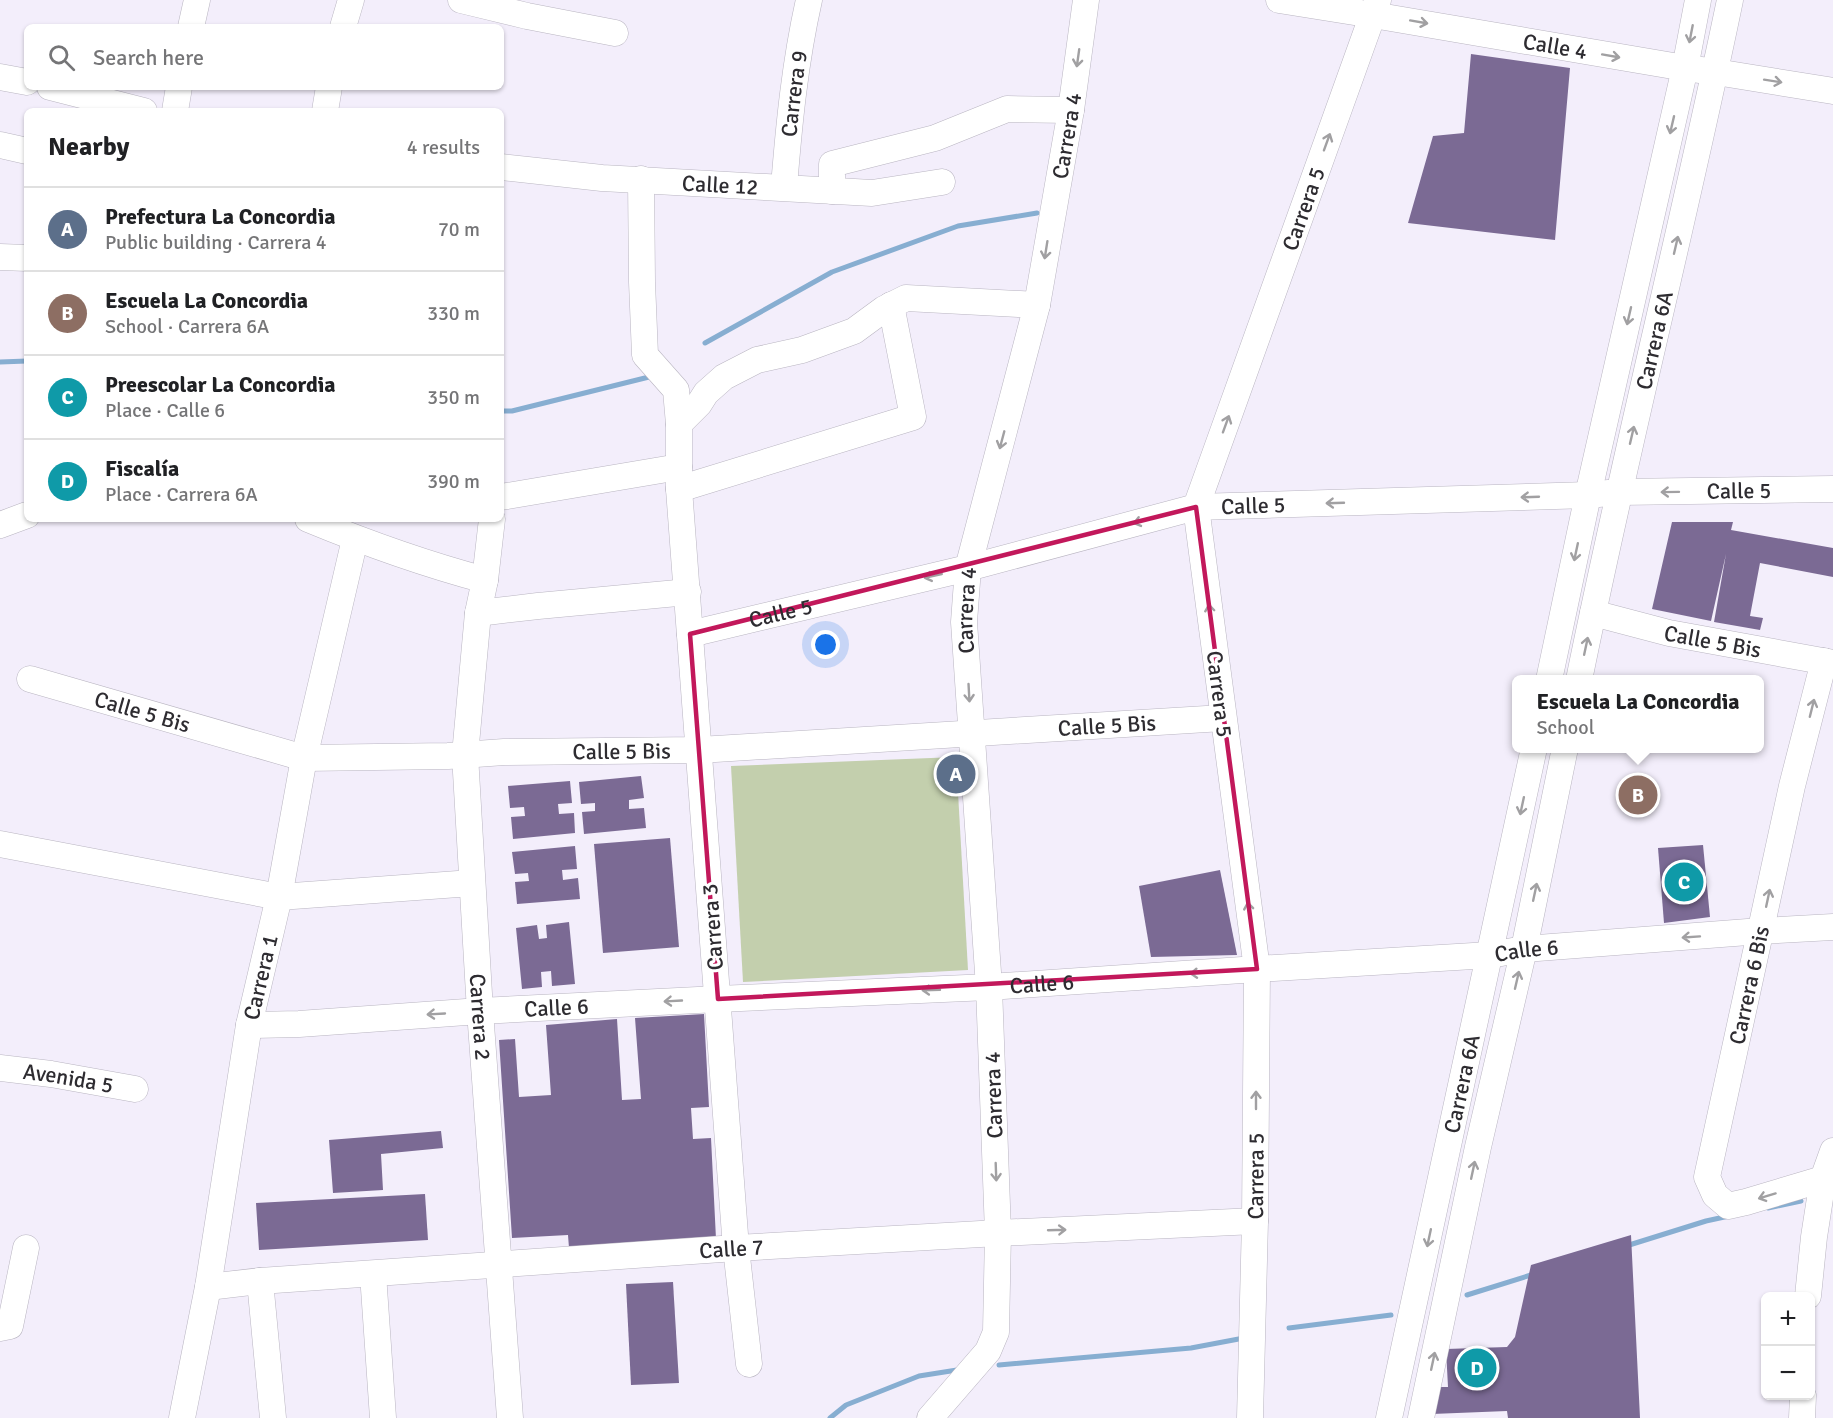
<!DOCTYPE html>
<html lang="en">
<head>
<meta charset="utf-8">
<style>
	:root { --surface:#fff; --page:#f6f6f6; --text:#202124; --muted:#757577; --line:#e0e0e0; --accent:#5553ca }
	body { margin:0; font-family:Signika,sans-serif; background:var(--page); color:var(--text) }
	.controls { position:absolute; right:18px; bottom:18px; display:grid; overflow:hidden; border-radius:9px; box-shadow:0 2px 4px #0004 }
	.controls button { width:54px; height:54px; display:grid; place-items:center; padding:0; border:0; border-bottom:2px solid var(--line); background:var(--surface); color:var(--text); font:30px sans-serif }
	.you { position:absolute; left:826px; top:645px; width:21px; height:21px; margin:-15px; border:4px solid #fff; border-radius:50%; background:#1a73e8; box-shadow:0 0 0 9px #1a73e833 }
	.badge { display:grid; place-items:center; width:39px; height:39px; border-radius:50%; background:var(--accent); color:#fff; font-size:20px; font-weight:700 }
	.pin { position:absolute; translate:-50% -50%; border:3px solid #fff; box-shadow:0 2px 6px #0006 }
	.popup { position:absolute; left:1512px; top:675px; width:252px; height:78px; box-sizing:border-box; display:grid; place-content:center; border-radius:9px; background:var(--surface); filter:drop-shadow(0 2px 4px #0005); font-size:20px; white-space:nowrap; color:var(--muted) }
	.popup b { font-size:22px; color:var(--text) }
	.popup::after { content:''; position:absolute; left:50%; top:100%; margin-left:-12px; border:12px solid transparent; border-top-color:var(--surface) }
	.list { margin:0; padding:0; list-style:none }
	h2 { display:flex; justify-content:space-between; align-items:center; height:78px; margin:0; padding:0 24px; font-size:26px }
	h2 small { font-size:20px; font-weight:400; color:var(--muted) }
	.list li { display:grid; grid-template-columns:39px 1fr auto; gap:18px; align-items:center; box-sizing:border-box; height:84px; padding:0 24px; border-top:2px solid var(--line) }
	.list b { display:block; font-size:22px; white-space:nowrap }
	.list p { margin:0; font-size:20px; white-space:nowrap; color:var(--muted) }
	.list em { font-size:20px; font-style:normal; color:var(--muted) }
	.icon { flex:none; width:33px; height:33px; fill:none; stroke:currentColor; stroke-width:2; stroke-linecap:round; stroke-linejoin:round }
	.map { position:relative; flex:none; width:1833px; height:1418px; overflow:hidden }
	.search { position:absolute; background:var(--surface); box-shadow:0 2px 4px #0004; left:24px; top:24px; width:480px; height:66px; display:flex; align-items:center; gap:15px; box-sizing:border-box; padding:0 21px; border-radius:9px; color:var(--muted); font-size:22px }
	.panel { position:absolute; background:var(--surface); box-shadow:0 2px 4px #0004; left:24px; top:108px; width:480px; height:414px; border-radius:9px }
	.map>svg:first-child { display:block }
	.green { fill:#c3cfad }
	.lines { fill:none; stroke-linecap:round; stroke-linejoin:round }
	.stream { stroke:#87aed1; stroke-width:5 }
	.building { fill:#7b6a94 }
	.minor-casing { stroke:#b9b5c1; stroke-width:27 }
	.minor { stroke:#fff; stroke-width:26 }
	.oneway { stroke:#a1a0a2 }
	.marked { fill:none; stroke:#c2185b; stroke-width:4.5; stroke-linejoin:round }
	.labels { text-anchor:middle; stroke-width:6; stroke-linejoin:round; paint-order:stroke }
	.street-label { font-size:22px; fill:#2e2c31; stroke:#fff }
</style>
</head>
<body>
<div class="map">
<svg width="1833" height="1418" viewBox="0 0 1833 1418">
	<rect width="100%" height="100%" fill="#f3eefb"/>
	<!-- green -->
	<polygon class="green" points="956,757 968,970 743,982 731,766"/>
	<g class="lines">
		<!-- stream -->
		<g class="stream">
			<polyline points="705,343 832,272 958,226 1037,213"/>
			<polyline points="0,362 27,361"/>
			<polyline points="501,411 512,411 653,376"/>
			<polyline points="1768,1208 1801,1201"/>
			<polyline points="1626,1246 1706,1221 1729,1216"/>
			<polyline points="1467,1295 1534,1274"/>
			<polyline points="1289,1328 1391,1315"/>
			<polyline points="999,1365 1191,1348 1244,1338"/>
			<polyline points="830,1418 846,1405 919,1376 957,1370"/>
		</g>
	</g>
	<!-- building -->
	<g class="building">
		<polygon points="1471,54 1570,68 1555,240 1408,223 1433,136 1464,133"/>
		<polygon points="1672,522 1733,522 1731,530 1833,548 1833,577 1760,563 1750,616 1763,618 1760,630 1714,622 1726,554 1711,621 1652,609"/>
		<polygon points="641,776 644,798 629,800 629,809 644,808 646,828 584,834 582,812 595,811 595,803 581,804 579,782"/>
		<polygon points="570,781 572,803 558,804 559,814 574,813 575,833 513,839 511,817 525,816 524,807 510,808 508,786"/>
		<polygon points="670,838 679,947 603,953 594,844"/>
		<polygon points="1703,845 1710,917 1664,923 1658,848"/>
		<polygon points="575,846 577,869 562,870 563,880 578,878 580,899 517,904 515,882 529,881 528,873 515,874 512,852"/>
		<polygon points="1220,870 1237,955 1151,957 1139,886"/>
		<polygon points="569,922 575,984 552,986 551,971 541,972 542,987 522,989 516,928 537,925 539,939 547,938 546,925"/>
		<polygon points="704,1014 709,1107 691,1108 693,1139 711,1138 716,1239 569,1248 568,1235 512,1238 499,1040 515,1039 519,1097 551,1095 546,1025 617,1019 622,1100 641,1099 635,1018"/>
		<polygon points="441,1131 443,1148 381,1154 383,1190 333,1193 329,1140"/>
		<polygon points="425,1194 428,1240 259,1250 256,1203"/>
		<polygon points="1631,1235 1640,1418 1508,1418 1507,1411 1432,1414 1431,1387 1448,1387 1446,1349 1507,1347 1515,1337 1531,1265"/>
		<polygon points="673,1282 679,1383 631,1385 626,1284"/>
	</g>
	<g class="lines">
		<!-- minor casing -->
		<g class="minor-casing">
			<g id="minor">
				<polyline points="461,0 527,16 615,33"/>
				<path id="s1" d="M1279,0L1373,15L1685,68L1716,72L1833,91"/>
				<polyline points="191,27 197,0"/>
				<polyline points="343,27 351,0"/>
				<polyline points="0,77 27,82"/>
				<polyline points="50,87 144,111"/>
				<polyline points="175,111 179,87"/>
				<polyline points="325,111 329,87"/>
				<polyline points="0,145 27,151"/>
				<path id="s2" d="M501,167L602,178L872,193L942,182"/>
				<polyline points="641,179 642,282 645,355 676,390 679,424"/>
				<path id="s3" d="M784,187C789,124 795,62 809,0"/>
				<polyline points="832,191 832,164 935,138 1007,109 1071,110"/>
				<polyline points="0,257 27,258"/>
				<polyline points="679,489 913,417 891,305"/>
				<polyline points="501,497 679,467"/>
				<path d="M308,519C366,543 425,564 485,580"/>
				<path id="s4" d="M492,519L485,580L478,613L465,755L480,1011L510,1418"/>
				<polyline points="0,525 27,515"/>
				<polyline points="478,613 538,606 688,592"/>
				<path id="s5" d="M1593,613L1669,633L1833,663"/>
				<path id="s6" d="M690,634L968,568L1196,507L1588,495L1619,492L1833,489"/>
				<path id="s7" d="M30,679L304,758L448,756L504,752L699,750L1223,718"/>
				<polyline points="1549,680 1588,495 1685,68 1698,0"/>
				<path id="s8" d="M1579,680C1625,452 1683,227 1730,0"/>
				<polyline points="0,844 279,897 472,883"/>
				<path id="s9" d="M249,1025L299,1024L480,1011L718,999L989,987L1257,969L1490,955L1524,949L1761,931L1833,927"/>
				<path id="s10" d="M0,1068L51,1074L135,1089"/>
				<path id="s11" d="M1823,1179L1746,1202L1728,1206L1715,1195L1707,1177L1792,786L1824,661"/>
				<polyline points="373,1274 383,1418"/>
				<polyline points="260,1281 273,1418"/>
				<path id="s12" d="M208,1287L260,1281L736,1248L998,1233L1255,1221"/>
				<polyline points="1808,1296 1814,1237 1823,1179 1833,1151"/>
				<polyline points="0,1328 10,1326 26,1248"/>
				<polyline points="749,1364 736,1248 679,489 679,424 699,404 706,393 724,377 757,360 802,350 854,331 884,309 906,298 1037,305"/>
				<path id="s13" d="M182,1418L208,1287L249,1025L279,897L304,758L355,539"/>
				<path id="s14" d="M930,1418L988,1351L996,1332L998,1233L989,987L964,622L968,568L1037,305L1071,110L1086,0"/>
				<path id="s15" d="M1250,1418L1255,1221L1257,969L1196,507L1378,0"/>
				<path id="s16" d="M1389,1418L1534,748"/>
				<polyline points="1421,1418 1478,1147 1524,949 1565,748"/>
				<polyline points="1802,1418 1803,1396"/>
			</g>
		</g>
		<!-- minor -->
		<use href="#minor" class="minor"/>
	</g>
	<!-- one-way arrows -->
	<defs><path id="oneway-shaft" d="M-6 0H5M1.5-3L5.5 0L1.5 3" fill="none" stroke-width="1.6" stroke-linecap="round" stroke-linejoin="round" transform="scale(1.5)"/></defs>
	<g class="oneway">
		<use href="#oneway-shaft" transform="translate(1419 22) rotate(10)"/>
		<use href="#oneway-shaft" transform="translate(1691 34) rotate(101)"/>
		<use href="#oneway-shaft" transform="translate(1611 56) rotate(10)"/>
		<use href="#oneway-shaft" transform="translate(1078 58) rotate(98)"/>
		<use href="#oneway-shaft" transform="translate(1773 81) rotate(9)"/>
		<use href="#oneway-shaft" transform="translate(1672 125) rotate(103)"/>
		<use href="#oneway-shaft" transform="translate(1327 142) rotate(-70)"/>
		<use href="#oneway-shaft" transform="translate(1676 245) rotate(-77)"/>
		<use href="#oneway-shaft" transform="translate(1046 250) rotate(99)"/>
		<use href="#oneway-shaft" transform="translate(1629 316) rotate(103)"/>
		<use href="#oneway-shaft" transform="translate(1226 424) rotate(-70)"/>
		<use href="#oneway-shaft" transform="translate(1632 435) rotate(-77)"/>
		<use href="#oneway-shaft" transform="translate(1002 440) rotate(105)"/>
		<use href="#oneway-shaft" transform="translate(1670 492) rotate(179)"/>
		<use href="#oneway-shaft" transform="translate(1530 497) rotate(178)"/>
		<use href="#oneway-shaft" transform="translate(1335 503) rotate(178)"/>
		<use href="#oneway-shaft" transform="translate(1142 521) rotate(165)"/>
		<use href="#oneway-shaft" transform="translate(1576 552) rotate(102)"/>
		<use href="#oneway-shaft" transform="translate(933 576) rotate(167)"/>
		<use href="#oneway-shaft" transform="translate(1210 613) rotate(-97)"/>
		<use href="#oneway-shaft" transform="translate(1586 646) rotate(-78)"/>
		<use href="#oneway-shaft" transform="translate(969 693) rotate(87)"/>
		<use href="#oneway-shaft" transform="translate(1812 708) rotate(-76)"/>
		<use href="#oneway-shaft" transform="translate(1522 806) rotate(102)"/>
		<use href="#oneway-shaft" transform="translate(1535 892) rotate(-78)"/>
		<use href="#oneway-shaft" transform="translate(1768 898) rotate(-78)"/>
		<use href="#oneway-shaft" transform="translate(1249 911) rotate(-98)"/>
		<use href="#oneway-shaft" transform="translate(1691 937) rotate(176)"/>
		<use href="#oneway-shaft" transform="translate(1199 973) rotate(176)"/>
		<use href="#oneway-shaft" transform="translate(1517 980) rotate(-77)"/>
		<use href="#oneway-shaft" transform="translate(931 990) rotate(178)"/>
		<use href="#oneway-shaft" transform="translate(673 1001) rotate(177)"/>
		<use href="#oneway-shaft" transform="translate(436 1014) rotate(177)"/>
		<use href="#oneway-shaft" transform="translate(1256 1100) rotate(-90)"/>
		<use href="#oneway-shaft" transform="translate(1473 1170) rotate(-78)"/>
		<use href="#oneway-shaft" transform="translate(996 1172) rotate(88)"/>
		<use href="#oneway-shaft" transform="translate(1767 1196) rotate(163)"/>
		<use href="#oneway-shaft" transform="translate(1057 1230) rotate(-2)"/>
		<use href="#oneway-shaft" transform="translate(1429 1238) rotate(102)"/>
		<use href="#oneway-shaft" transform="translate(1433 1361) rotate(-78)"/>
	</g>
	<!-- marked area -->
	<path class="marked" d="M1196,507L1257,969L718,999L690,634Z"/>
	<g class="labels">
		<!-- street labels -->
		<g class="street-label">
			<text dy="8" stroke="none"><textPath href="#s1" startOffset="280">Calle 4</textPath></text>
			<text dy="8" stroke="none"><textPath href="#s3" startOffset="94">Carrera 9</textPath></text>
			<text dy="8" stroke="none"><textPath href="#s14" startOffset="1318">Carrera 4</textPath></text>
			<text dy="8" stroke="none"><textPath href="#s2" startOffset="220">Calle 12</textPath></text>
			<text dy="8" stroke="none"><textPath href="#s15" startOffset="1232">Carrera 5</textPath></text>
			<text dy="8" stroke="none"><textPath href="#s8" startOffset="348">Carrera 6A</textPath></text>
			<text dy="8" stroke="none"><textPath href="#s6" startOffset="1065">Calle 5</textPath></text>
			<text dy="8" stroke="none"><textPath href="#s6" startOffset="579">Calle 5</textPath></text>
			<text dy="8" stroke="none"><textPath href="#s14" startOffset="832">Carrera 4</textPath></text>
			<text dy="8" stroke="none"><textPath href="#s6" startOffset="93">Calle 5</textPath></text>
			<text dy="8" stroke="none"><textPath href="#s5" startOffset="123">Calle 5 Bis</textPath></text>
			<text transform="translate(1220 694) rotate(83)" y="8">Carrera 5</text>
			<text dy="8" stroke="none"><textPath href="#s7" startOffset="117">Calle 5 Bis</textPath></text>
			<text dy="8" stroke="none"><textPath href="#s7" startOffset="1089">Calle 5 Bis</textPath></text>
			<text dy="8" stroke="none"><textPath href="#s7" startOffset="603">Calle 5 Bis</textPath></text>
			<text transform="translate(712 927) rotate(-94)" y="8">Carrera 3</text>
			<text dy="8" stroke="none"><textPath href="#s9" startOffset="1280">Calle 6</textPath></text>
			<text dy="8" stroke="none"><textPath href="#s13" startOffset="448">Carrera 1</textPath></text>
			<text dy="8" stroke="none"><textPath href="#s9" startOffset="794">Calle 6</textPath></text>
			<text dy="8" stroke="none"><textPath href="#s11" startOffset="332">Carrera 6 Bis</textPath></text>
			<text dy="8" stroke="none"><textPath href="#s9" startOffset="308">Calle 6</textPath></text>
			<text dy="8" stroke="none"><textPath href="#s4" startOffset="500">Carrera 2</textPath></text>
			<text dy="8" stroke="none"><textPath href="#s10" startOffset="69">Avenida 5</textPath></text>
			<text dy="8" stroke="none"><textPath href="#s16" startOffset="342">Carrera 6A</textPath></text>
			<text transform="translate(993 1095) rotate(-92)" y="8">Carrera 4</text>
			<text dy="8" stroke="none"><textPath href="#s15" startOffset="242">Carrera 5</textPath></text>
			<text dy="8" stroke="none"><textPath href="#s12" startOffset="525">Calle 7</textPath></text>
		</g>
	</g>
</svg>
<div class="controls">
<button>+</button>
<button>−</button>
</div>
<div class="you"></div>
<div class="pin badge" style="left:956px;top:774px;background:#5c6f8a">A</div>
<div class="pin badge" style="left:1638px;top:795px;background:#8d6e63">B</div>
<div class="popup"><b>Escuela La Concordia</b>School</div>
<div class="pin badge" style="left:1684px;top:882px;background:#0f9aa8">C</div>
<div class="pin badge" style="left:1477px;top:1368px;background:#0f9aa8">D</div>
<div class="search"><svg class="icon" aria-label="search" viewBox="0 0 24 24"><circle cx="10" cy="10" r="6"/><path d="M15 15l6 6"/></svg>Search here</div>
<section class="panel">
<h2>Nearby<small>4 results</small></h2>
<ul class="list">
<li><span class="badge" style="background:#5c6f8a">A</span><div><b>Prefectura La Concordia</b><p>Public building · Carrera 4</p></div><em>70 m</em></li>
<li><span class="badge" style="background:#8d6e63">B</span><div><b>Escuela La Concordia</b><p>School · Carrera 6A</p></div><em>330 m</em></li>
<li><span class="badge" style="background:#0f9aa8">C</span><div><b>Preescolar La Concordia</b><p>Place · Calle 6</p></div><em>350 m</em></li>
<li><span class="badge" style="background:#0f9aa8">D</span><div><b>Fiscalía</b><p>Place · Carrera 6A</p></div><em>390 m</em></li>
</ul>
</section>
</div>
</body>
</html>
